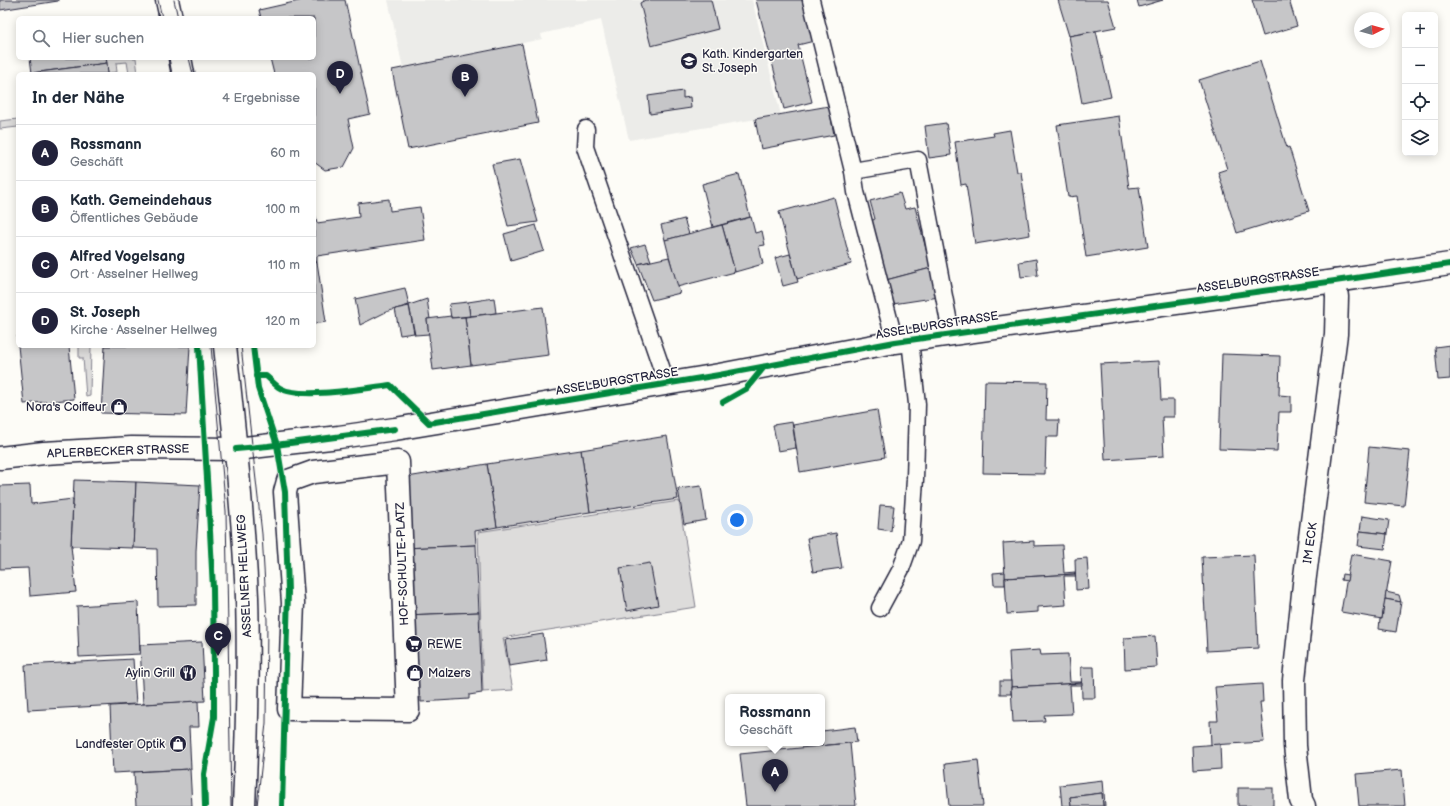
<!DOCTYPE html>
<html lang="de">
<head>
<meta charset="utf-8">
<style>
	:root { --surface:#fff; --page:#f2f2f3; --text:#1f2937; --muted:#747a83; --line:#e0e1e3; --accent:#22223b }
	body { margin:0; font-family:"Balsamiq Sans",sans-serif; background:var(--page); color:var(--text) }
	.controls { position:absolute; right:12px; top:12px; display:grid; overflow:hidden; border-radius:6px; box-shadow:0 2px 10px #0003 }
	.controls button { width:36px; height:36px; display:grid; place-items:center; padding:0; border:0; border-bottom:1px solid var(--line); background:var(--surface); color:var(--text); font:20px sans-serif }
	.compass { position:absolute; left:1354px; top:12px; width:36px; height:36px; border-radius:50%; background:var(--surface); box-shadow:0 2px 10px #0003; rotate:85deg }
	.you { position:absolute; left:737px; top:520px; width:14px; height:14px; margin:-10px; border:3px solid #fff; border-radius:50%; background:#1a73e8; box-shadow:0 0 0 6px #1a73e833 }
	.badge { display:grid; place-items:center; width:26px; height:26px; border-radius:50%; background:var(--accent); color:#fff; font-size:13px; font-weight:700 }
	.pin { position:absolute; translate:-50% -33px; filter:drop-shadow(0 1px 2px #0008) }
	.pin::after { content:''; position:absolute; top:21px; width:14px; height:12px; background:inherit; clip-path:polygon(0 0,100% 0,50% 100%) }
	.popup { position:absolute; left:725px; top:694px; width:100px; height:52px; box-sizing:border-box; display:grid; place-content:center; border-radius:6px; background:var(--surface); filter:drop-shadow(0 1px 3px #0005); font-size:13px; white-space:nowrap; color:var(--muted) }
	.popup b { font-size:15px; color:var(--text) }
	.popup::after { content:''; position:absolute; left:50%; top:100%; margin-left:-8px; border:8px solid transparent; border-top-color:var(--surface) }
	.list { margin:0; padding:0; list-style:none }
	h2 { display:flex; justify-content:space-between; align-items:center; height:52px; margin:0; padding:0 16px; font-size:17px }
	h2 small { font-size:13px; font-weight:400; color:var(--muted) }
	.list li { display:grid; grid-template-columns:26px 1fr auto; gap:12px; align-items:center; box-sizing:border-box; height:56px; padding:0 16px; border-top:1px solid var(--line) }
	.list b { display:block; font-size:15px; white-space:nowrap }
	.list p { margin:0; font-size:13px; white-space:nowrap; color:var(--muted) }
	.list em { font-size:13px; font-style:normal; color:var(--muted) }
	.icon { flex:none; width:22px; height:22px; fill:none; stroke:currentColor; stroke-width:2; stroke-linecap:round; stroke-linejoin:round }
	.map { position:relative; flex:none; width:1450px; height:806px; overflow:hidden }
	.search { position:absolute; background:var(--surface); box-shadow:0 2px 10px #0003; left:16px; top:16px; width:300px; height:44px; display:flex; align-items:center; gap:10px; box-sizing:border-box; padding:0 14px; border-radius:6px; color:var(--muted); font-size:15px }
	.panel { position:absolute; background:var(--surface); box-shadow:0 2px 10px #0003; left:16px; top:72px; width:300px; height:276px; border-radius:6px }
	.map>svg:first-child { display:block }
	.built { fill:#ecece9 }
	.green { fill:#dddcdb; stroke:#807f8b }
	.building { fill:#c6c6c8; stroke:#22223b }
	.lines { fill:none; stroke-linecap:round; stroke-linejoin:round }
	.lane-casing { stroke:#22223b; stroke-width:19 }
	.street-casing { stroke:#22223b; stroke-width:25 }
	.secondary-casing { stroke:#22223b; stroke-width:25 }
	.lane { stroke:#fdfcf7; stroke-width:16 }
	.street { stroke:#fdfcf7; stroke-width:22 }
	.secondary { stroke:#fdfcf7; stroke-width:22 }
	.tram { stroke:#22223b; stroke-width:1 }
	.cycleway-casing { stroke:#fdfcf7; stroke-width:8 }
	.cycleway { stroke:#00873e; stroke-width:6 }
	.labels { text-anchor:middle; stroke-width:3; stroke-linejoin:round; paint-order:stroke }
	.poi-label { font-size:12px; fill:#22223b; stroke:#fdfcf7; text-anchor:start }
	.street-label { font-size:12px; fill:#22223b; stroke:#fdfcf7 }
</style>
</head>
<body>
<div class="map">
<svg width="1450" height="806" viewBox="0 0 1450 806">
	<rect width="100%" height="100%" fill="#fdfcf7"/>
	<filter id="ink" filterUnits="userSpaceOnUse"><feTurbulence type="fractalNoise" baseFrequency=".025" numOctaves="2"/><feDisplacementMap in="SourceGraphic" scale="8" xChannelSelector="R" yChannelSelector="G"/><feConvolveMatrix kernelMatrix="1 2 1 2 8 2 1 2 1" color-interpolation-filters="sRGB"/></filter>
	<g filter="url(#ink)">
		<!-- built -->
		<polygon class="built" points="388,0 752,0 781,115 629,140 601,20 541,34 542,39 403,68"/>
		<!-- green -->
		<g class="green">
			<polygon points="106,58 136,58 138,74 129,74 127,62 116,63 117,72 108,73"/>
			<polygon points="18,119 18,127 0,129 0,121"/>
			<polygon points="79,346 91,346 90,396 86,397 83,358 79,358"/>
			<polygon points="679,501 696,607 542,631 503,638 513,690 483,692 478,532"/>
		</g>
		<!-- building -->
		<g class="building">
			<polygon points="0,0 58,0 58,1 0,10"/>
			<polygon points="303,0 345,0 370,114 348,119 354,148 344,167 325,170 314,162 314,74 274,74 270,58 314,58 314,18 261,18 259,10"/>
			<polygon points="645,0 711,0 718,29 651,46 640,3"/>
			<polygon points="756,0 804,0 814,41 798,45 812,102 784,109"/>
			<polygon points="1058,0 1108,0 1116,27 1069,36"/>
			<polygon points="1137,0 1163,0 1139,7"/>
			<polygon points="1252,0 1289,0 1297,26 1263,36"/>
			<polygon points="1096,31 1111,97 1082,103 1069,36"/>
			<polygon points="522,44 538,123 408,149 392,70"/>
			<polygon points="30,58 106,58 107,63 32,73"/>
			<polygon points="1260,61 1287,148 1289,147 1309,211 1237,233 1218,172 1227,169 1199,80"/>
			<polygon points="107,63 108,74 32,74 32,73"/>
			<polygon points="683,91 683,98 690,97 691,108 650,114 648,96"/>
			<polygon points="829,106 834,135 761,149 755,119"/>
			<polygon points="1119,116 1129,188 1139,187 1148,247 1086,257 1077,196 1068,197 1057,125"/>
			<polygon points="946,123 951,155 929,158 925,126"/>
			<polygon points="1010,130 1017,172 1021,172 1030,235 975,244 966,184 961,185 955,142 994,136 993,133"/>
			<polygon points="520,159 538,222 508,226 492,164"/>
			<polygon points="739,174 750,217 713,227 702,184"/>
			<polygon points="900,193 905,209 915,207 931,268 886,280 871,221 875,219 870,201"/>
			<polygon points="834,197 851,264 797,279 779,212"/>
			<polygon points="389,199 390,211 420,207 425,240 317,256 317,262 314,263 314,208 317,223 359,217 358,203"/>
			<polygon points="751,217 755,233 762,231 765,245 759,246 763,264 735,272 722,225"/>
			<polygon points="684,219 689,234 665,240 661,225"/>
			<polygon points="536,225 544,251 511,261 504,234"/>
			<polygon points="722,225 735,272 677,287 665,240"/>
			<polygon points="645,244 651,261 638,264 631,248"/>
			<polygon points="790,254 798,282 783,286 775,258"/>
			<polygon points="669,257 680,293 652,300 638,264"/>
			<polygon points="1036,259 1038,275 1021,277 1019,262"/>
			<polygon points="317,262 326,322 314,324 314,263"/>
			<polygon points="931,268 939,297 893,304 886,280"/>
			<polygon points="405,288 409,305 386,312 360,325 355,299"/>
			<polygon points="494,298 496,313 470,316 468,302"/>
			<polygon points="427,299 430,319 427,319 429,334 415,335 409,305"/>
			<polygon points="468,302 470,316 451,318 449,304"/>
			<polygon points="409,306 414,333 400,335 395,309"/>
			<polygon points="543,307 549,355 471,365 465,317"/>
			<polygon points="451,316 451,318 465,317 471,365 433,370 427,319"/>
			<polygon points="17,336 18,336 18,346 69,346 74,399 24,404"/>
			<polygon points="1450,345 1450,379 1438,380 1435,347"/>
			<polygon points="105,346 190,346 186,415 101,413"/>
			<polygon points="1222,354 1280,356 1279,395 1291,396 1291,412 1279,412 1277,451 1219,449"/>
			<polygon points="1159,361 1161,400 1174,400 1174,417 1162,417 1164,456 1105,460 1100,364"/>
			<polygon points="985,381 1047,382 1046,420 1059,420 1058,437 1046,437 1045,474 983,473"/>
			<polygon points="877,410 885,457 800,472 793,425"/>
			<polygon points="792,422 796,448 778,451 773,425"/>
			<polygon points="667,436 678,499 590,512 581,450"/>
			<polygon points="1369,447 1410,451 1404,506 1364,502"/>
			<polygon points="581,450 590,512 497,527 487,464"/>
			<polygon points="487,464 497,527 475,531 476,545 404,548 401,478"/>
			<polygon points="74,480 136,482 133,548 71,546"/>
			<polygon points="136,482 200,485 196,551 196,605 158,606 157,549 133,548"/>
			<polygon points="30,485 31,504 73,499 71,546 76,592 30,596 28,568 0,569 0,486"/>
			<polygon points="701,486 706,520 684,524 678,489"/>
			<polygon points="880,505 894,506 891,531 878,529"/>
			<polygon points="1362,516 1389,520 1387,534 1360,531"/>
			<polygon points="1360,531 1387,534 1385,549 1358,546"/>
			<polygon points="836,533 842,568 813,572 807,538"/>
			<polygon points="1034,541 1034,546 1062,545 1064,573 1075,572 1075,574 1005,578 1003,543"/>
			<polygon points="476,545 479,612 406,615 404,548"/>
			<polygon points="1351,554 1392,561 1382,619 1341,612"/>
			<polygon points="1254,555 1258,648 1207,651 1202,557"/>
			<polygon points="1087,558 1089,589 1076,590 1075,559"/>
			<polygon points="650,563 658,605 627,611 620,568"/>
			<polygon points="1005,572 1005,585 994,585 993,573"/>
			<polygon points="1075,574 1076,576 1064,576 1066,605 1038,607 1038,612 1007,614 1005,578"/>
			<polygon points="1342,574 1348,575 1347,581 1341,580"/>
			<polygon points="1386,592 1399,595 1401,602 1385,599"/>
			<polygon points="1385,599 1401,602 1396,632 1379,629 1380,619 1382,619"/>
			<polygon points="138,602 140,654 79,657 77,606"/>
			<polygon points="479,612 482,693 469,695 469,699 421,702 421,697 409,697 406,615"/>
			<polygon points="543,634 547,660 509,666 505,640"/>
			<polygon points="1155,636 1157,667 1125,669 1124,638"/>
			<polygon points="202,642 205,701 143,704 140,645"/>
			<polygon points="1040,650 1041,655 1068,654 1070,682 1081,682 1082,683 1011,687 1009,652"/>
			<polygon points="133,659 136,704 28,710 25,665"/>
			<polygon points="1081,667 1094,667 1095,698 1082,698"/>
			<rect x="1000" y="681" width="11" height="13"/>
			<polygon points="1082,683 1082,685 1070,685 1072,714 1044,715 1045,721 1013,722 1011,687"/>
			<polygon points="1262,684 1263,702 1260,702 1264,742 1211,745 1210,721 1218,721 1215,687"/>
			<polygon points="198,701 199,727 189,727 191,769 113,773 110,706"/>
			<polygon points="855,727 857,742 819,746 818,743 822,743 822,731"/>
			<polygon points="850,743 856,806 746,806 740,754"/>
			<polygon points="1220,744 1221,769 1193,771 1192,746"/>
			<polygon points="978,760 983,806 949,806 945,764"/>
			<polygon points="190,769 192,806 136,806 134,772"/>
			<polygon points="1402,770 1405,806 1359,806 1356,774"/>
			<polygon points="1103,780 1105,806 1103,806 1102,793 1070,797 1071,806 1062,806 1060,785"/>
			<rect x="1238" y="788" width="35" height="18"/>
			<polygon points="1102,793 1103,806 1071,806 1070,797"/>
		</g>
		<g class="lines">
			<!-- lane casing -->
			<g class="lane-casing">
				<g id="lane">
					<polyline points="811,0 853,171"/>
					<polyline points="586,129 585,147 667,384"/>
					<polyline points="895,342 856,192 853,171 918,160 951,333"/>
					<polyline points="880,608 901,569 911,541 915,479 917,404 910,340"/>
				</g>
			</g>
			<!-- street casing -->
			<g class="street-casing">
				<g id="street">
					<polyline points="0,458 44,453 131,448 236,449 339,437 395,429 719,375 895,342 1335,281 1450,264"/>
					<polygon points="398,462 408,710 289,709 293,603 285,492 288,481 313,472"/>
					<polyline points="1304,806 1301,800 1295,746 1294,680 1304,584 1336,334 1337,297 1335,281"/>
				</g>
			</g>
			<!-- secondary casing -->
			<g class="secondary-casing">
				<g id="secondary">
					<polyline points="167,0 171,18"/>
					<polyline points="180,58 183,74"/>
					<path d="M225,346C234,429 243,513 247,597C249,666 247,736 244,806"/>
				</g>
			</g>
			<!-- lane -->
			<use href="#lane" class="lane"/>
			<!-- street -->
			<use href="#street" class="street"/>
			<!-- secondary -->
			<use href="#secondary" class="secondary"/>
			<!-- tram -->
			<g class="tram">
				<polyline points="158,0 162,18"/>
				<polyline points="174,0 178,18"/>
				<polyline points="169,58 172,74"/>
				<polyline points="189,58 193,74"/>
				<polyline points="211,346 226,511 231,806"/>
				<polyline points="241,346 262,534 267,620 266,723 257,806"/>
			</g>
			<!-- cycleway casing -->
			<g class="cycleway-casing">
				<g id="cycleway">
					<polyline points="199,346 209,512 213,589 214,672 214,717 204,774 205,806"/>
					<polyline points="253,346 258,388 277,445 285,492 288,592 282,806"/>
					<path d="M256,376H266C271,380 275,385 280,388C299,400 366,388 390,385L429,423L719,375L895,342L1335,281L1450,264"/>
					<polyline points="723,402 746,389 764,367"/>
					<polyline points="236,449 268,446 395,429"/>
				</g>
			</g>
			<!-- cycleway -->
			<use href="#cycleway" class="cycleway"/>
		</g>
	</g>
	<!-- icons -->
	<defs>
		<g id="school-disc" transform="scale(0.9)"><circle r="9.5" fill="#22223b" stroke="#fdfcf7"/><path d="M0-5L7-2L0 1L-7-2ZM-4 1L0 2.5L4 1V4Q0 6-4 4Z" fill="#fff"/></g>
		<g id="shop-disc" transform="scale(0.9)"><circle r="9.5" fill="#22223b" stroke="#fdfcf7"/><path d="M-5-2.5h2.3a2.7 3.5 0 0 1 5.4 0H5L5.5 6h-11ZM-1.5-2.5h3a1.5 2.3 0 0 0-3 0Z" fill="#fff"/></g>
		<g id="supermarket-disc" transform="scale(0.9)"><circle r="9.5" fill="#22223b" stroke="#fdfcf7"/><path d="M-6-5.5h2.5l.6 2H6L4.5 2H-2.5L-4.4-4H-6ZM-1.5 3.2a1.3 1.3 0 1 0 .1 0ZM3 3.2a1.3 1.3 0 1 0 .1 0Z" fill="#fff"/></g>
		<g id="restaurant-disc" transform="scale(0.9)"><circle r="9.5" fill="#22223b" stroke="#fdfcf7"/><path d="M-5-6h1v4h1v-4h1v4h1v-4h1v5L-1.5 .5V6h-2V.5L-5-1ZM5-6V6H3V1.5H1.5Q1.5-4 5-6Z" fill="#fff"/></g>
	</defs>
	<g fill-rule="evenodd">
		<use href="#school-disc" x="689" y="61"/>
		<use href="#shop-disc" x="119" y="407"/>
		<use href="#supermarket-disc" x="414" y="644"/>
		<use href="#restaurant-disc" x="188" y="673"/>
		<use href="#shop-disc" x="415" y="673"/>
		<use href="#shop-disc" x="178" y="744"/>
	</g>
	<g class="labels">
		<!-- poi labels -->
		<g class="poi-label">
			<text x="702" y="58">Kath. Kindergarten<tspan x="702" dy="14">St. Joseph</tspan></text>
			<text x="106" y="411" text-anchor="end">Nora's Coiffeur</text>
			<text x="427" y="648">REWE</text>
			<text x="175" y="677" text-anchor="end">Aylin Grill</text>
			<text x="428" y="677">Malzers</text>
			<text x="165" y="748" text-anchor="end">Landfester Optik</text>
		</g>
		<!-- street labels -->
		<g class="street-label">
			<text transform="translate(1258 280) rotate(-8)" y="4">ASSELBURGSTRASSE</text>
			<text transform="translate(937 325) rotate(-9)" y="4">ASSELBURGSTRASSE</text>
			<text transform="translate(617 381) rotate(-9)" y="4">ASSELBURGSTRASSE</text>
			<text transform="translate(118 451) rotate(-2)" y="4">APLERBECKER STRASSE</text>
			<text transform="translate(1310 543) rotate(-82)" y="4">IM ECK</text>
			<text transform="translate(402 564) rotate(-92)" y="4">HOF-SCHULTE-PLATZ</text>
			<text transform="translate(244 576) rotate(-93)" y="4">ASSELNER HELLWEG</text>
		</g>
	</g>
</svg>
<div class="controls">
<button>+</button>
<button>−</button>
<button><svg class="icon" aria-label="locate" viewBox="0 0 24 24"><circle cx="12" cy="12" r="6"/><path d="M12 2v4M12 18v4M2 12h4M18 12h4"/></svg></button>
<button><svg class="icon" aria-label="layers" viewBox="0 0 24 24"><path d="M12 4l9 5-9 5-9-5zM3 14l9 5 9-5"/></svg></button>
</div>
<svg class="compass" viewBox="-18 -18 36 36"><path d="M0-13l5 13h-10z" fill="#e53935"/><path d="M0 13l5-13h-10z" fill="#747a83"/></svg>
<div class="you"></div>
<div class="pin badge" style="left:775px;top:792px">A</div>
<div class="popup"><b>Rossmann</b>Geschäft</div>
<div class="pin badge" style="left:465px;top:97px">B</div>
<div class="pin badge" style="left:218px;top:656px">C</div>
<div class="pin badge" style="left:340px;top:94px">D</div>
<div class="search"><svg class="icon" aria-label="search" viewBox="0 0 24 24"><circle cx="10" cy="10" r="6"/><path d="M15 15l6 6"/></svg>Hier suchen</div>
<section class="panel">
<h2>In der Nähe<small>4 Ergebnisse</small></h2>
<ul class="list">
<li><span class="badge">A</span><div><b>Rossmann</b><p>Geschäft</p></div><em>60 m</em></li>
<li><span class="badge">B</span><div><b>Kath. Gemeindehaus</b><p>Öffentliches Gebäude</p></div><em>100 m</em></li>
<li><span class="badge">C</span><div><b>Alfred Vogelsang</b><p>Ort · Asselner Hellweg</p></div><em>110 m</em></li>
<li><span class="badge">D</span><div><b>St. Joseph</b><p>Kirche · Asselner Hellweg</p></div><em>120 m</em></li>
</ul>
</section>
</div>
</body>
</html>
